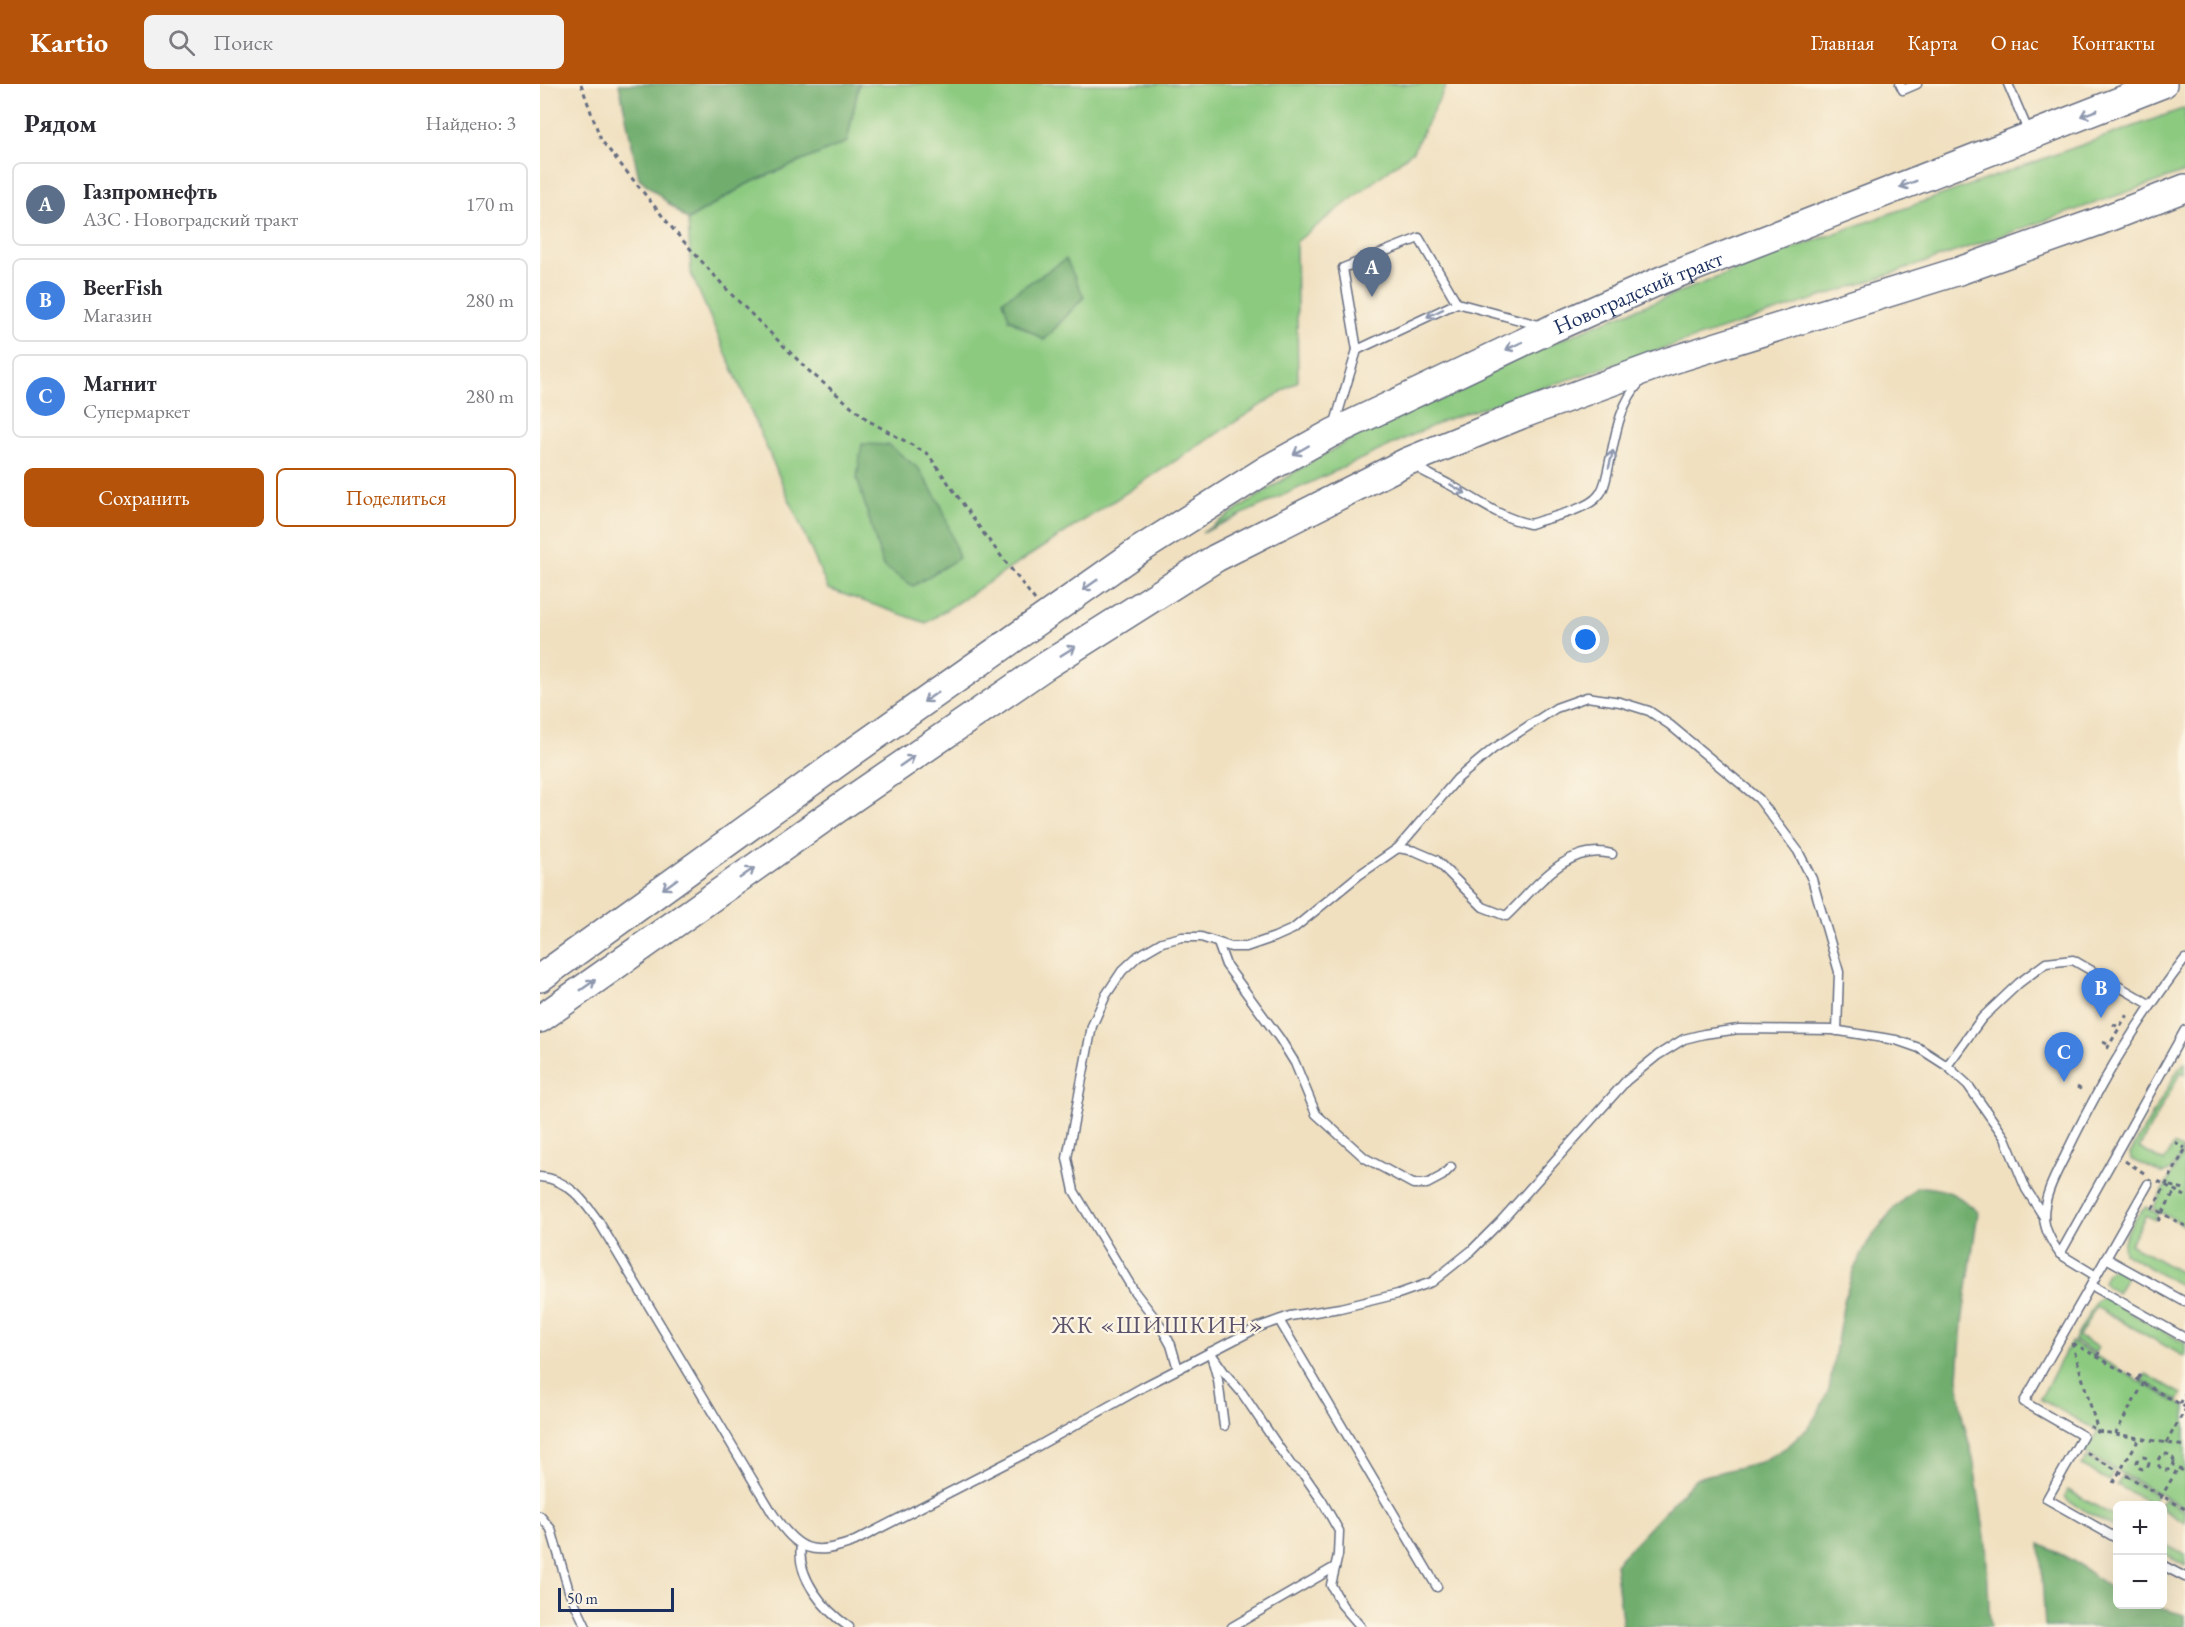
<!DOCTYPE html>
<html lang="ru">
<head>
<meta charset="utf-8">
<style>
	:root { --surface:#fff; --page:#f2f2f3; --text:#2b2b33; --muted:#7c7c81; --line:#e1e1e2; --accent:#b45309 }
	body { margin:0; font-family:"EB Garamond",serif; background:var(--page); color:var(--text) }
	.controls { position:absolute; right:18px; bottom:18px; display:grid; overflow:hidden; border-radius:9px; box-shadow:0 6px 24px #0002 }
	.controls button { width:54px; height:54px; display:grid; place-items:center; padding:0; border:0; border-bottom:2px solid var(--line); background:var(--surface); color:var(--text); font:30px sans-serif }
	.scale { position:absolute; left:18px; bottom:15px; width:116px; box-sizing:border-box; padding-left:6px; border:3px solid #1b2f5e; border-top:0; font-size:16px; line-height:21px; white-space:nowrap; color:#1b2f5e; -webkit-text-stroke:4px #fcf5e5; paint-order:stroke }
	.you { position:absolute; left:1046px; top:556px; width:21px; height:21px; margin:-15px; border:4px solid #fff; border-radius:50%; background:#1a73e8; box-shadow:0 0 0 9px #1a73e833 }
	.badge { display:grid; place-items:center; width:39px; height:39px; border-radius:50%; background:var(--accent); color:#fff; font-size:20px; font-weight:700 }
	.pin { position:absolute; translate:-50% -50px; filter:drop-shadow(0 2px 3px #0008) }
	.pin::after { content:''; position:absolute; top:32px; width:21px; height:18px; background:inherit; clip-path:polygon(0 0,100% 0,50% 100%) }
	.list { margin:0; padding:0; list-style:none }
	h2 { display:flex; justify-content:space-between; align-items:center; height:78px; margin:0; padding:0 24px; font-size:26px }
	h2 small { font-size:20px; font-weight:400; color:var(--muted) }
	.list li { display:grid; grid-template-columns:39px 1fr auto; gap:18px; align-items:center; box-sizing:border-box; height:84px; margin:0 12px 12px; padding:0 12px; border:2px solid var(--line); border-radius:9px }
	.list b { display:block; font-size:22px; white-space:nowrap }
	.list p { margin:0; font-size:20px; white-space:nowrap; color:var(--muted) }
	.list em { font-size:20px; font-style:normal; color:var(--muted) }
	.actions { display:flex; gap:12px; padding:18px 24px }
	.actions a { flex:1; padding:14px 0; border:2px solid var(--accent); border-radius:9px; text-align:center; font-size:21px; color:var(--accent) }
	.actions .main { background:var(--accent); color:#fff }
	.icon { flex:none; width:33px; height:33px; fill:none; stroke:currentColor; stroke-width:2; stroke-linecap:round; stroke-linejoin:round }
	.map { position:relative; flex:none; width:1645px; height:1543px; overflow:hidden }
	header { display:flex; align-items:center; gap:36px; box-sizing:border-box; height:84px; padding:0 30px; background:var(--accent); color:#fff }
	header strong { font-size:28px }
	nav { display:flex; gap:33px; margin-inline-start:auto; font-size:21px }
	.search { width:420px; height:54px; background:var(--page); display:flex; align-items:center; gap:15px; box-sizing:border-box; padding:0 21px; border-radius:9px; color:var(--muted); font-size:22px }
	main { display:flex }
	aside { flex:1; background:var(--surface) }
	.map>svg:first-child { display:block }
	.green { fill:#8cca80; stroke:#547c6f; stroke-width:1.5; fill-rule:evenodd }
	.forest { fill:#71ae6e; stroke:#466e66; stroke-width:1.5 }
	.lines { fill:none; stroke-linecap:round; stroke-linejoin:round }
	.lane-casing { stroke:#666d80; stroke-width:11 }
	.primary-casing { stroke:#666d80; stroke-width:30 }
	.path { stroke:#666d80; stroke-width:3; stroke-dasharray:4.5 4.5; stroke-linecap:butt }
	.lane { stroke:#fff; stroke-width:8 }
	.primary { stroke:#fff; stroke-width:27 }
	.oneway { stroke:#8d97ae }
	.labels { text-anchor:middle; stroke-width:4.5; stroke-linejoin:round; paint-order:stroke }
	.street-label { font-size:22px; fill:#1b2f5e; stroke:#fcf5e5 }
	.neighbourhood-label { font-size:24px; letter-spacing:1.5px; fill:#5b526c; stroke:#fcf5e5 }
</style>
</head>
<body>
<header>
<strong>Kartio</strong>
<div class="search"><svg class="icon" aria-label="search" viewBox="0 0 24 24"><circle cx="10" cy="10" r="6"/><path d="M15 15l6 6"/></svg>Поиск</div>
<nav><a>Главная</a><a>Карта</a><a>О нас</a><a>Контакты</a></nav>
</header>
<main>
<aside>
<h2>Рядом<small>Найдено: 3</small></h2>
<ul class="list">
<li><span class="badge" style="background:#5c6f8a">A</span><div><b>Газпромнефть</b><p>АЗС · Новоградский тракт</p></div><em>170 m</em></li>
<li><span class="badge" style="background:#3f7fe0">B</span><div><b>BeerFish</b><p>Магазин</p></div><em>280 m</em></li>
<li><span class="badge" style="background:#3f7fe0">C</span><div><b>Магнит</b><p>Супермаркет</p></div><em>280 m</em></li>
</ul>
<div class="actions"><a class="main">Сохранить</a><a>Поделиться</a></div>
</aside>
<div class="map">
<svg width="1645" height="1543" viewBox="0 0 1645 1543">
	<rect width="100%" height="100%" fill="#fcf5e5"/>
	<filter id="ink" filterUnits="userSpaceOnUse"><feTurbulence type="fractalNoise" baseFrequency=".0167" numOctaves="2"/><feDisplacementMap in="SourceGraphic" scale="12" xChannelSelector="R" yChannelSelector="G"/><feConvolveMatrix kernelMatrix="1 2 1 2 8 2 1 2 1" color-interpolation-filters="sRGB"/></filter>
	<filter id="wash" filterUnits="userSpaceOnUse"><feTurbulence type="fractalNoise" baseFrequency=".008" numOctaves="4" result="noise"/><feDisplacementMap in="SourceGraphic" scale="24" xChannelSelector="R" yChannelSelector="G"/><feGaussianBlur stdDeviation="1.35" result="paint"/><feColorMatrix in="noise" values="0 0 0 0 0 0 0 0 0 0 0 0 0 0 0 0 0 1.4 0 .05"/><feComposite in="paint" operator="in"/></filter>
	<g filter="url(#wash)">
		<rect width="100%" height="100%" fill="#f0e0c0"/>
		<!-- green -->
		<g class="green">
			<path d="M319,0H907L873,67L756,158L758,297L386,539L288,505L151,189L148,136L207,100L307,58ZM543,213L504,256L469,235Z"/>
			<polygon points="1645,24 1645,88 1357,188 905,336 662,449 767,380 881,316 1055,241 1251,165"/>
			<path d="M1645,978V990L1641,988L1599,1064L1624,1078L1634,1061L1643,1066C1637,1075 1633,1090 1621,1089L1591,1075L1590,1070L1638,986Z"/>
			<polygon points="1645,1066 1645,1142 1613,1124"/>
			<path d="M1606,1123L1618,1130L1615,1136L1606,1131L1590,1160L1645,1191V1204L1584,1169C1580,1153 1595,1133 1606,1123Z"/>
			<polygon points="1574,1184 1588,1190 1577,1209 1567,1203 1563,1198 1567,1189"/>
			<polygon points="1562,1213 1645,1259 1645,1273 1556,1223 1539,1253 1558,1263 1555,1269 1534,1257 1557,1216"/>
			<polygon points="1531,1258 1645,1323 1645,1424 1545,1369 1558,1347 1500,1315"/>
			<polygon points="1606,1290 1642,1310 1638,1317 1602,1296"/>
			<polygon points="1547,1374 1574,1387 1569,1397 1541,1381"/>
			<polygon points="1582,1392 1617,1411 1612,1420 1577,1401"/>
			<polygon points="1528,1406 1577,1434 1577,1445 1528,1417 1525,1412"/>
			<polygon points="1624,1415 1645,1427 1645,1439 1623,1426 1622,1422 1620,1421"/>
			<polygon points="1622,1459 1645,1471 1645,1482 1623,1469"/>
		</g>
		<!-- forest -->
		<g class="forest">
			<polygon points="79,0 319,0 307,58 207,100 148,136 99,94"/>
			<polygon points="526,175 544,213 504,256 469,234 463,216"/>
			<polygon points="322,360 349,361 379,385 402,423 419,474 373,502 343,482 317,394"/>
			<path d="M1377,1103C1404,1103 1418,1110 1438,1128L1422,1239L1418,1293L1423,1336L1433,1374L1446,1459L1450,1543H1083L1075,1480L1156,1394L1221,1378L1247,1363L1267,1345L1278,1329L1289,1305L1304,1217L1313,1187L1328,1158L1353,1125Z"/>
			<polygon points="1500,1460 1534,1477 1577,1509 1578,1520 1609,1521 1645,1531 1645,1543 1505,1543"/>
		</g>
	</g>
	<g filter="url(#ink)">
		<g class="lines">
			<!-- lane casing -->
			<g class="lane-casing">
				<g id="lane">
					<polyline points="1360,0 1363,6 1377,0"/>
					<polyline points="1468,0 1489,49"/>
					<polyline points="817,266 803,184 879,154 917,219"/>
					<polyline points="794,342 817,266 917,219 1002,242"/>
					<path d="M872,381C884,388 897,394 910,401C936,415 960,434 990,440C1007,434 1047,426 1058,412C1064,406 1066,395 1068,386C1075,355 1078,321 1101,297"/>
					<polyline points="858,764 917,695 953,665 1016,624 1047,613 1080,618 1109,627 1130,641 1219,715 1258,767 1272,795 1299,888 1297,947"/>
					<polyline points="678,859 686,881 740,955 755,979 776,1030 825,1074 873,1100 887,1100 902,1092 911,1083"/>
					<polyline points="1645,946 1520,1170 1556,1192 1551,1201 1645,1254"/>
					<polyline points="1407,982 1442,934 1479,899 1506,879 1533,876 1611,921"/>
					<path d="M0,1093C28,1095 44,1117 59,1138L233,1430C258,1467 273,1473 315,1457L482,1371L605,1302L719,1243L750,1232L800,1224L858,1210L892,1198L931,1167L961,1137L1086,997L1118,971L1144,955L1164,950L1199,945L1293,946L1356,956L1379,964L1407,982L1428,1001L1465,1054L1486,1105L1504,1133"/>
					<path d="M1520,1170C1512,1159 1504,1146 1504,1132C1504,1111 1516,1090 1525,1072C1558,1003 1598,935 1645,875"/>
					<polyline points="1566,1174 1645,1218"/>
					<polyline points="1556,1192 1608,1100"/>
					<polyline points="1551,1201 1484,1318 1543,1352 1507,1415 1578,1455"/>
					<polyline points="739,1236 897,1503"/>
					<polyline points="670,1268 684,1288 702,1309 751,1381 764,1391 782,1417 799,1447 798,1471 791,1501 802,1521 821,1543"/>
					<polyline points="672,1274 678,1296 684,1342"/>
					<path d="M638,1285L631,1261L620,1241L594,1207L534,1107L527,1074L552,942L566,911L582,887L598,872L622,858L642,853H661L691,863H706L735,853L753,845L819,791L858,764L875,767L896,776L943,823L966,832C995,805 1026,758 1072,770"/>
					<polyline points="0,1432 11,1445 29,1507 46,1543"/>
					<path d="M261,1461C256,1493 284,1526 309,1543"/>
					<polyline points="1622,1481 1645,1493"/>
					<polyline points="692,1543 795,1483"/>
				</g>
			</g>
			<!-- primary casing -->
			<g class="primary-casing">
				<g id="primary">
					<path id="s1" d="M0,894L313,668L598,467L729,384L792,349L1011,245L1124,195L1623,0"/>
					<polyline points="0,935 296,726 507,581 676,474 866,378 981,331 1126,278 1419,187 1560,137 1645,104"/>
				</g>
			</g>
			<!-- path -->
			<g class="path">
				<polyline points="41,0 61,56 137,150 192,211 269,287 329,337 388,370 444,450 495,516"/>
				<polyline points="1573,940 1580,944"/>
				<polyline points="1563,958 1569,961"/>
				<polyline points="1567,965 1586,932 1589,934"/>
				<polyline points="1537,1003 1544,1007"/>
				<polyline points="1635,1058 1645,1064"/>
				<polyline points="1645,1066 1613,1124 1645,1142"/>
				<polyline points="1585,1077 1604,1089"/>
				<polyline points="1618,1097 1645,1112"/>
				<polyline points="1630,1102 1645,1105"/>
				<polyline points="1622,1129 1635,1107"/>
				<polyline points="1618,1137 1623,1129"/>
				<polyline points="1532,1259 1558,1347 1555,1353"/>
				<polyline points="1533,1259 1645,1323"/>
				<polyline points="1557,1272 1561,1265"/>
				<polyline points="1598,1295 1602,1288"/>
				<polyline points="1640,1320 1645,1311"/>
				<polyline points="1550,1342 1558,1347 1645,1362"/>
				<polyline points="1575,1350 1604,1299"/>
				<polyline points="1626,1359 1645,1326"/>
				<polyline points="1547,1369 1645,1425"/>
				<circle cx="1626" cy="1378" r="8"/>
				<circle cx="1603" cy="1379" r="6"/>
				<polyline points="1573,1399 1599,1355"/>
				<polyline points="1616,1422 1638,1384 1645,1388"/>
			</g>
			<!-- lane -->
			<use href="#lane" class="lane"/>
			<!-- primary -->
			<use href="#primary" class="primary"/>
		</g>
		<!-- one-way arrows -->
		<defs><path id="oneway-shaft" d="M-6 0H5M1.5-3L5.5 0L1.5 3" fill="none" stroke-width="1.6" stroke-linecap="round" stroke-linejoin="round" transform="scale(1.5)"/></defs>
		<g class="oneway">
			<use href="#oneway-shaft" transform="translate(1549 29) rotate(159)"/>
			<use href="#oneway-shaft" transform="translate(1368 100) rotate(159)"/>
			<use href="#oneway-shaft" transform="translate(895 229) rotate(154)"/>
			<use href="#oneway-shaft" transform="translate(974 262) rotate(155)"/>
			<use href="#oneway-shaft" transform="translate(761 366) rotate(150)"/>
			<use href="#oneway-shaft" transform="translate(1071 375) rotate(-76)"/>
			<use href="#oneway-shaft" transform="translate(918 405) rotate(31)"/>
			<use href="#oneway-shaft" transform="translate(550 501) rotate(145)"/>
			<use href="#oneway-shaft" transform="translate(528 567) rotate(-32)"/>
			<use href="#oneway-shaft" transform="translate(391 613) rotate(145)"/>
			<use href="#oneway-shaft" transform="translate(367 677) rotate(-35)"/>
			<use href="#oneway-shaft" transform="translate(207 789) rotate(-35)"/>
			<use href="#oneway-shaft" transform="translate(130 800) rotate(144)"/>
			<use href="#oneway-shaft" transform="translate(48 901) rotate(-35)"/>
		</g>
	</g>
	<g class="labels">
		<!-- street labels -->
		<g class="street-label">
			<text dy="8" stroke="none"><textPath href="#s1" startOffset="1299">Новоградский тракт</textPath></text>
		</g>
		<!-- neighbourhood labels -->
		<g class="neighbourhood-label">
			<text x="618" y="1249">ЖК «ШИШКИН»</text>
		</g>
	</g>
</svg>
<div class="controls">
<button>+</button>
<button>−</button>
</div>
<div class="scale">50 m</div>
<div class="you"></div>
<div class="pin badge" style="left:832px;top:213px;background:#5c6f8a">A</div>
<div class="pin badge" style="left:1561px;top:934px;background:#3f7fe0">B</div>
<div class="pin badge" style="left:1524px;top:998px;background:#3f7fe0">C</div>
</div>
</main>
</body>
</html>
